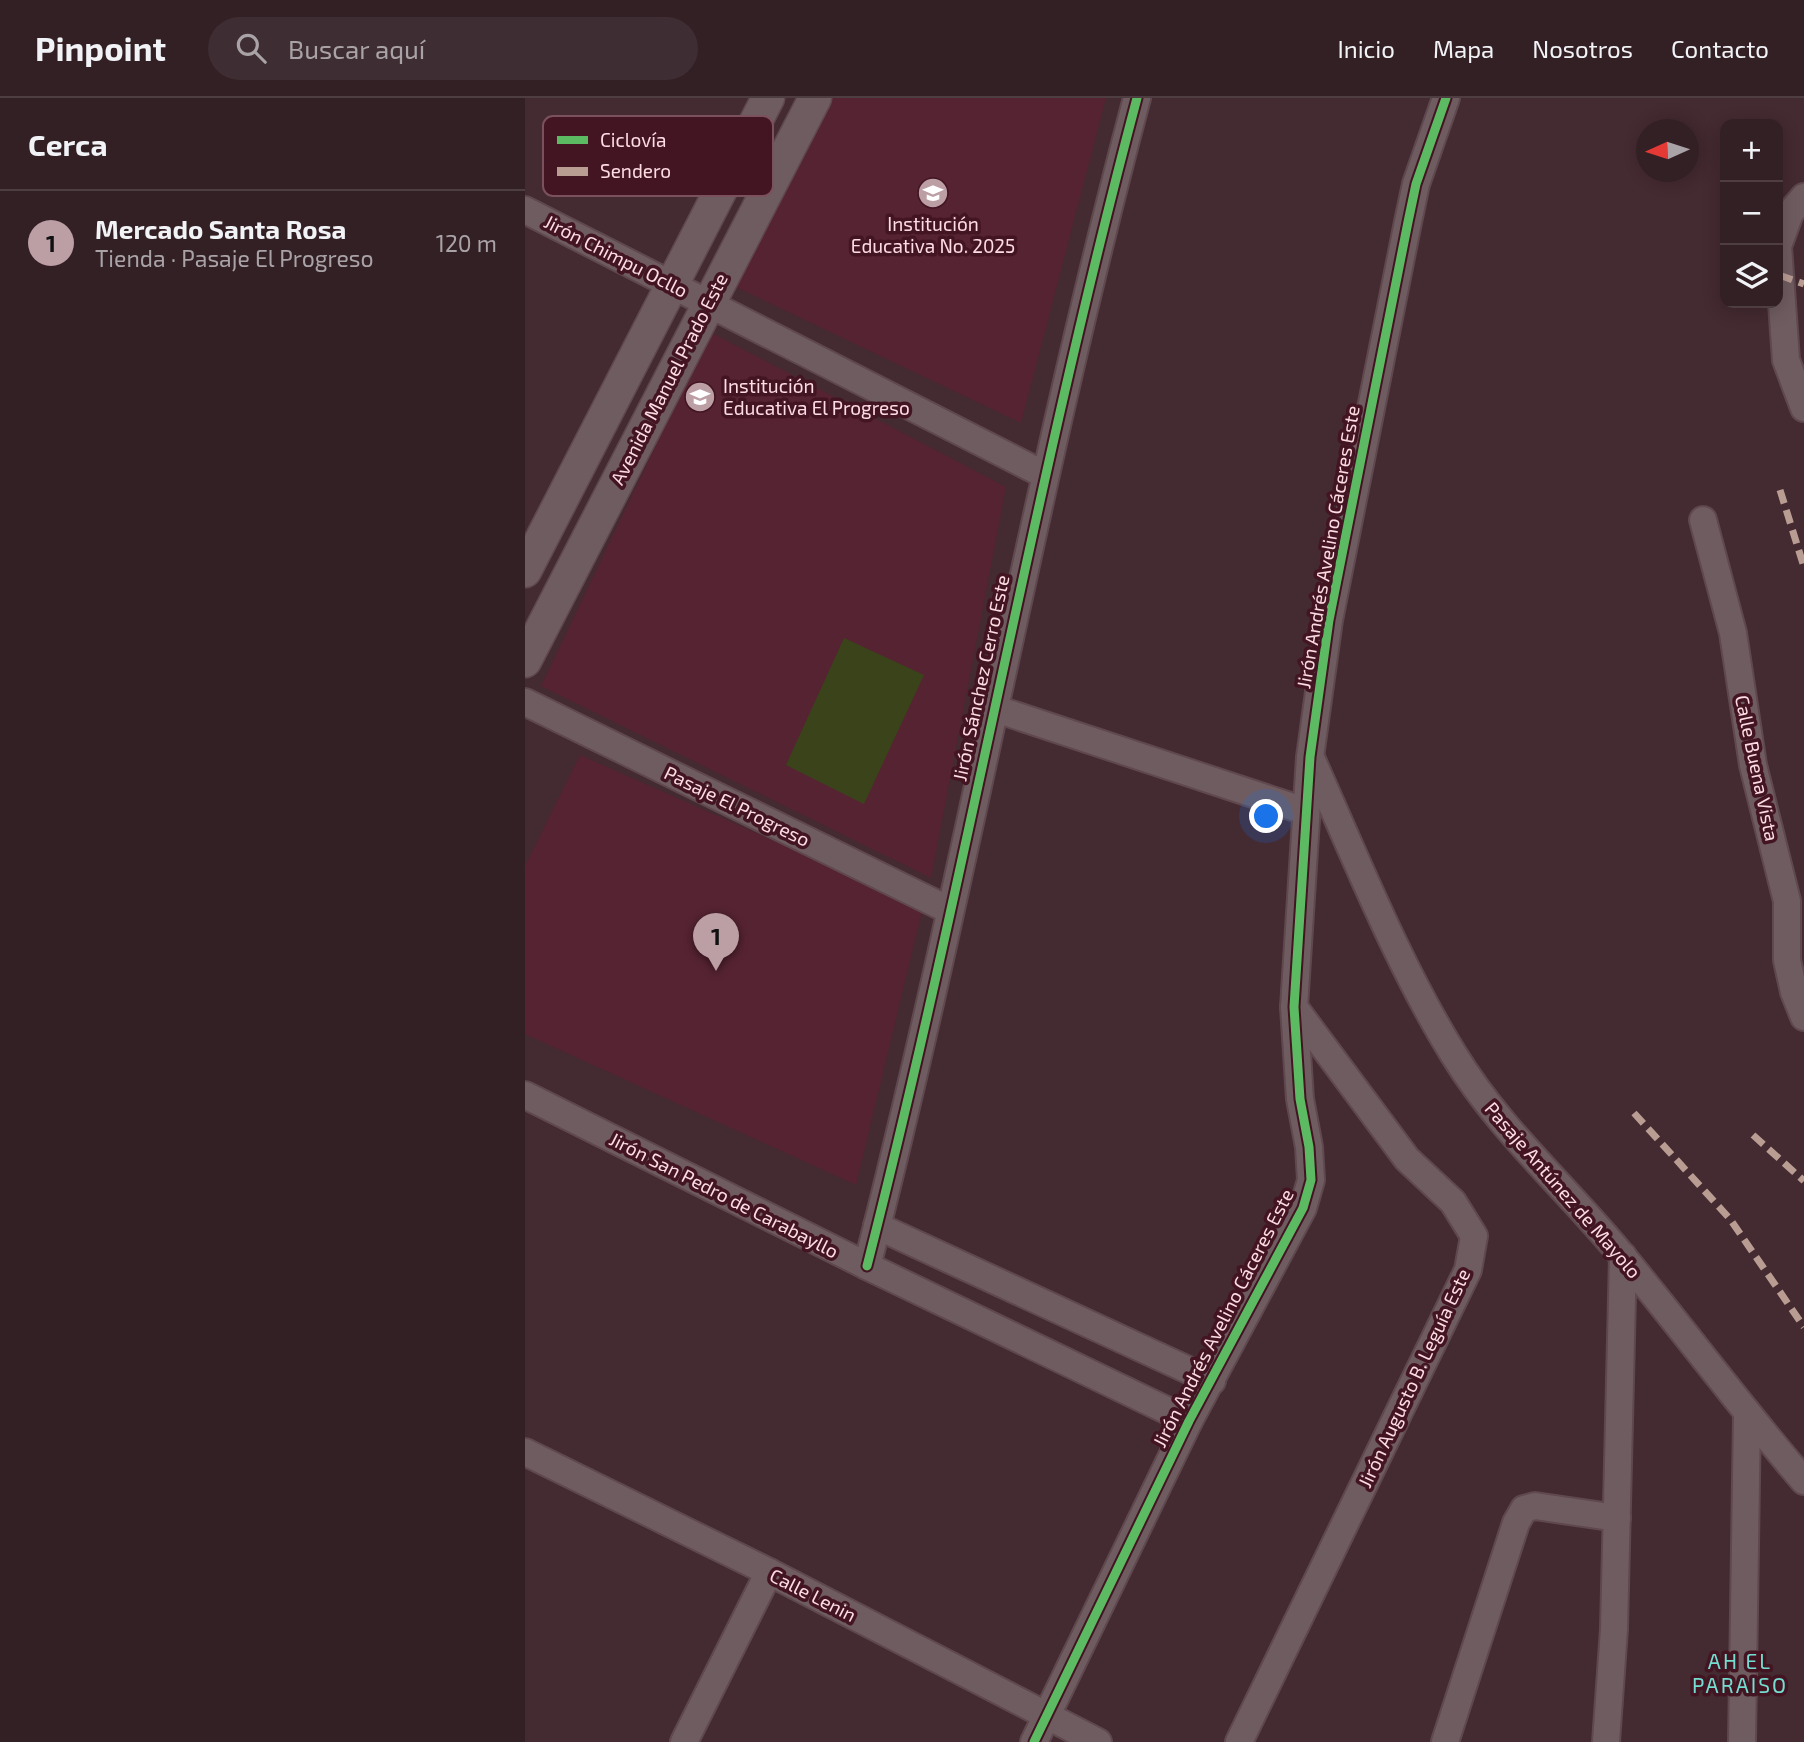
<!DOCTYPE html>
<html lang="es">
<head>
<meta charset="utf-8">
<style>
	:root { --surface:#332025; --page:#3e2d32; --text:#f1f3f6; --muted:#a9a3a7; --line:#4e3e42; --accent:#bc9ea5 }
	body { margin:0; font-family:"Exo 2",sans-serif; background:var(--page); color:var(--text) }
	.controls { position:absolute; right:21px; top:21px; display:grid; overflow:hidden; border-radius:14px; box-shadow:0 4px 18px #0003 }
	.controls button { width:63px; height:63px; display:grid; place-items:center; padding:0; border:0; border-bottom:2px solid var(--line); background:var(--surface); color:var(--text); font:35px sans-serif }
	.compass { position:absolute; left:1111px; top:21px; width:63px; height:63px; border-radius:50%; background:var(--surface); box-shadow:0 4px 18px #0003; rotate:267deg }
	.you { position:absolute; left:742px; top:719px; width:24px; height:24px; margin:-18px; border:5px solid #fff; border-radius:50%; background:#1a73e8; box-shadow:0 0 0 10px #1a73e833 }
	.badge { display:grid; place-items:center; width:46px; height:46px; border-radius:50%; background:var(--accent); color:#111; font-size:23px; font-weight:700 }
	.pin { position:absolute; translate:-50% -58px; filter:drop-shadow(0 2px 4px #0008) }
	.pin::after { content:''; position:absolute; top:37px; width:24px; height:21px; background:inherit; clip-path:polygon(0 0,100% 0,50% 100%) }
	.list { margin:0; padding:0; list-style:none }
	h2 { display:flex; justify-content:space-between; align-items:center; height:91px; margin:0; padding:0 28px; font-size:30px }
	h2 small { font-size:23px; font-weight:400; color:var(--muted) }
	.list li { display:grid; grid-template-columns:46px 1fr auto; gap:21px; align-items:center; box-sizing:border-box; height:105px; padding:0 28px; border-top:2px solid var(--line) }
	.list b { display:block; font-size:26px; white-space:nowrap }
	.list p { margin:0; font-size:23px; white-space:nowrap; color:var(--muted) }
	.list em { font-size:23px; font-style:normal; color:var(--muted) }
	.icon { flex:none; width:38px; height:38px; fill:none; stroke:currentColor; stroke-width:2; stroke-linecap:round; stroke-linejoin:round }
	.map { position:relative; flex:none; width:1279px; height:1644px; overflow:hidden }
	header { display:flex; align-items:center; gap:42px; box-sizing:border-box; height:98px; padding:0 35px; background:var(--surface); border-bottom:2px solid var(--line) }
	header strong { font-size:33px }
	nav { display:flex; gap:38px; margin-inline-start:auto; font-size:24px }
	.search { width:490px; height:63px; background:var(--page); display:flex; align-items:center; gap:18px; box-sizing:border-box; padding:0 24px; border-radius:38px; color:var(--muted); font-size:26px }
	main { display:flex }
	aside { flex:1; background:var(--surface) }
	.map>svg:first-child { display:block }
	.built { fill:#562332 }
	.green { fill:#3a4319 }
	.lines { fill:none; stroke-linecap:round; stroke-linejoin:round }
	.minor-casing { stroke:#5f484e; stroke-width:30 }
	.tertiary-casing { stroke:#5f484e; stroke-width:35 }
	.minor { stroke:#6f5c61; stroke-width:26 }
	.tertiary { stroke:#6f5c61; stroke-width:32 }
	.quiet { stroke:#b99d93; stroke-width:7; stroke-dasharray:14 7; stroke-linecap:butt }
	.cycleway-casing { stroke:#431523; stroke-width:13 }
	.cycleway { stroke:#5cba63; stroke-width:9 }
	.labels { text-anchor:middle; stroke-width:7; stroke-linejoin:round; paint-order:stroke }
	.poi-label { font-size:19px; fill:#fddce3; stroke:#431523 }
	.street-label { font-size:19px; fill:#fddce3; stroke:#431523 }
	.neighbourhood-label { font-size:21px; letter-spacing:2px; fill:#74ddcf; stroke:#431523 }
	.key { fill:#431523; stroke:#7b515d; stroke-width:2 }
	.key-label { font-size:19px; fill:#fddce3 }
</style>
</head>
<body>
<header>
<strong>Pinpoint</strong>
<div class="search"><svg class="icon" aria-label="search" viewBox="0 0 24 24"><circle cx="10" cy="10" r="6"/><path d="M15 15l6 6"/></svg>Buscar aquí</div>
<nav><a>Inicio</a><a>Mapa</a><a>Nosotros</a><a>Contacto</a></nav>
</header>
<main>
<aside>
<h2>Cerca<small></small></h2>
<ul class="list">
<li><span class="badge">1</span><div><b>Mercado Santa Rosa</b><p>Tienda · Pasaje El Progreso</p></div><em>120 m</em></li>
</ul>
</aside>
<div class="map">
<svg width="1279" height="1644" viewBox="0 0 1279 1644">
	<rect width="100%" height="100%" fill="#442a31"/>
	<!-- built -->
	<g class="built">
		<polygon points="307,0 581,0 496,325 211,189"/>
		<polygon points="185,234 481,389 406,780 16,588"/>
		<polygon points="55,657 398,809 331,1087 0,936 0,768"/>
	</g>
	<!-- green -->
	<polygon class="green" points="319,540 399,577 339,706 261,667"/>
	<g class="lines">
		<!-- minor casing -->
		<g class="minor-casing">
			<g id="minor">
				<polyline points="1279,99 1265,115 1253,148 1261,262 1279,310"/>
				<polyline points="0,112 518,376"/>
				<polyline points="1178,422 1208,535 1228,667 1262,803 1262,862 1269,894 1279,919"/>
				<polyline points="0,604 424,812"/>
				<polyline points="468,610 780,713"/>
				<path d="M786,660C830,758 873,867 929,957C976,1034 1043,1091 1099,1160C1160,1234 1217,1311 1279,1383"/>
				<polyline points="0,997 342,1168 664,1323"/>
				<polyline points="352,1128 687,1283"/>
				<path d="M342,1168C441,781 509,387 612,0"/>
				<polyline points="0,1354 244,1474 573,1644"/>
				<polyline points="159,1644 244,1474"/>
				<polyline points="509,1644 664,1323 778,1110 786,1082 784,1049 775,1001 769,909 785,659 804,522 883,124 891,86 921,0"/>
				<polyline points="714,1644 943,1172 949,1138 928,1104 882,1061 769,909"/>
				<polyline points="920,1644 991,1425 999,1411 1010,1408 1092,1420"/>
				<polyline points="1081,1644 1089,1531 1098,1158"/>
				<polyline points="1217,1644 1222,1317"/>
			</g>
		</g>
		<!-- tertiary casing -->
		<g class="tertiary-casing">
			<g id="tertiary">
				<polyline points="0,473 243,0"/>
				<polyline points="0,563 290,0"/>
			</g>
		</g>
		<!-- minor -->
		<use href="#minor" class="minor"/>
		<!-- tertiary -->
		<use href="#tertiary" class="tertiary"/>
		<!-- quiet -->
		<g class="quiet">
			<polyline points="1254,177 1279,186"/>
			<polyline points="1255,392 1279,469"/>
			<polyline points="1109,1015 1205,1121 1279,1229"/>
			<polyline points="1228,1037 1279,1083"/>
		</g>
		<!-- cycleway casing -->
		<g class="cycleway-casing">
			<g id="cycleway">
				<path d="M342,1168C441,781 509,387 612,0"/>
				<polyline points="509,1644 664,1323 778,1110 786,1082 784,1049 775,1001 769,909 785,659 804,522 883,124 891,86 921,0"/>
			</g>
		</g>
		<!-- cycleway -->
		<use href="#cycleway" class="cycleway"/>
	</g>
	<!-- icons -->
	<defs>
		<g id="school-disc" transform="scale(1.575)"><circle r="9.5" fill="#bc9ea5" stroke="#431523"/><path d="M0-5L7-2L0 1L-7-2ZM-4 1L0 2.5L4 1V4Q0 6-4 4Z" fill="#fff"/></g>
	</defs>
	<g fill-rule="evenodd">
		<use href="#school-disc" x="408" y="95"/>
		<use href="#school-disc" x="175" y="299"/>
	</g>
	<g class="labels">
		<!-- poi labels -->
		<g class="poi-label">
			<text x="408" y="133">Institución<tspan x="408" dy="22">Educativa No. 2025</tspan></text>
			<text x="198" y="295" text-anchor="start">Institución<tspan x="198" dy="22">Educativa El Progreso</tspan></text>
		</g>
		<!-- street labels -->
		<g class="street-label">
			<text transform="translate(91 158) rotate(27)" y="7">Jirón Chimpu Ocllo</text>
			<text transform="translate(144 281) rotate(-63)" y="7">Avenida Manuel Prado Este</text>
			<text transform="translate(803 449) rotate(-80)" y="7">Jirón Andrés Avelino Cáceres Este</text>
			<text transform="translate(456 580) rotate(-78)" y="7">Jirón Sánchez Cerro Este</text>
			<text transform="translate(1232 670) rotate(78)" y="7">Calle Buena Vista</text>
			<text transform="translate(212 708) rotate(26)" y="7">Pasaje El Progreso</text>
			<text transform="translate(1038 1092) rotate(49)" y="7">Pasaje Antúnez de Mayolo</text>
			<text transform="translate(199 1097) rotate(27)" y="7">Jirón San Pedro de Carabayllo</text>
			<text transform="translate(698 1220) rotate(-63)" y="7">Jirón Andrés Avelino Cáceres Este</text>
			<text transform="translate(889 1280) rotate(-65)" y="7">Jirón Augusto B. Leguía Este</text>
			<text transform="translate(288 1497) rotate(27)" y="7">Calle Lenin</text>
		</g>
		<!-- neighbourhood labels -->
		<g class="neighbourhood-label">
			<text x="1215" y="1571">AH EL<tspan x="1215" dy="24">PARAISO</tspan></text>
		</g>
	</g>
	<!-- legend -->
	<rect x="18" y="18" width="230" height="80" rx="10" class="key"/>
	<rect x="32" y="38" width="31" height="8" fill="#5cba63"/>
	<rect x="32" y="69" width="31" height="9" fill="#b99d93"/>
	<g class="key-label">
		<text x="75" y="49">Ciclovía</text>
		<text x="75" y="80">Sendero</text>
	</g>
</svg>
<div class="controls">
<button>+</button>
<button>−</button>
<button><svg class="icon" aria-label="layers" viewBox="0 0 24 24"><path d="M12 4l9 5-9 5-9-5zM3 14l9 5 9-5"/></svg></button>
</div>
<svg class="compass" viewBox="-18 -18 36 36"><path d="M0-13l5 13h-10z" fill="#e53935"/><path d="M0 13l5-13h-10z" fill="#a9a3a7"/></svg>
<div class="you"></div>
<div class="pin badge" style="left:191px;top:873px">1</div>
</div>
</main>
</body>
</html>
